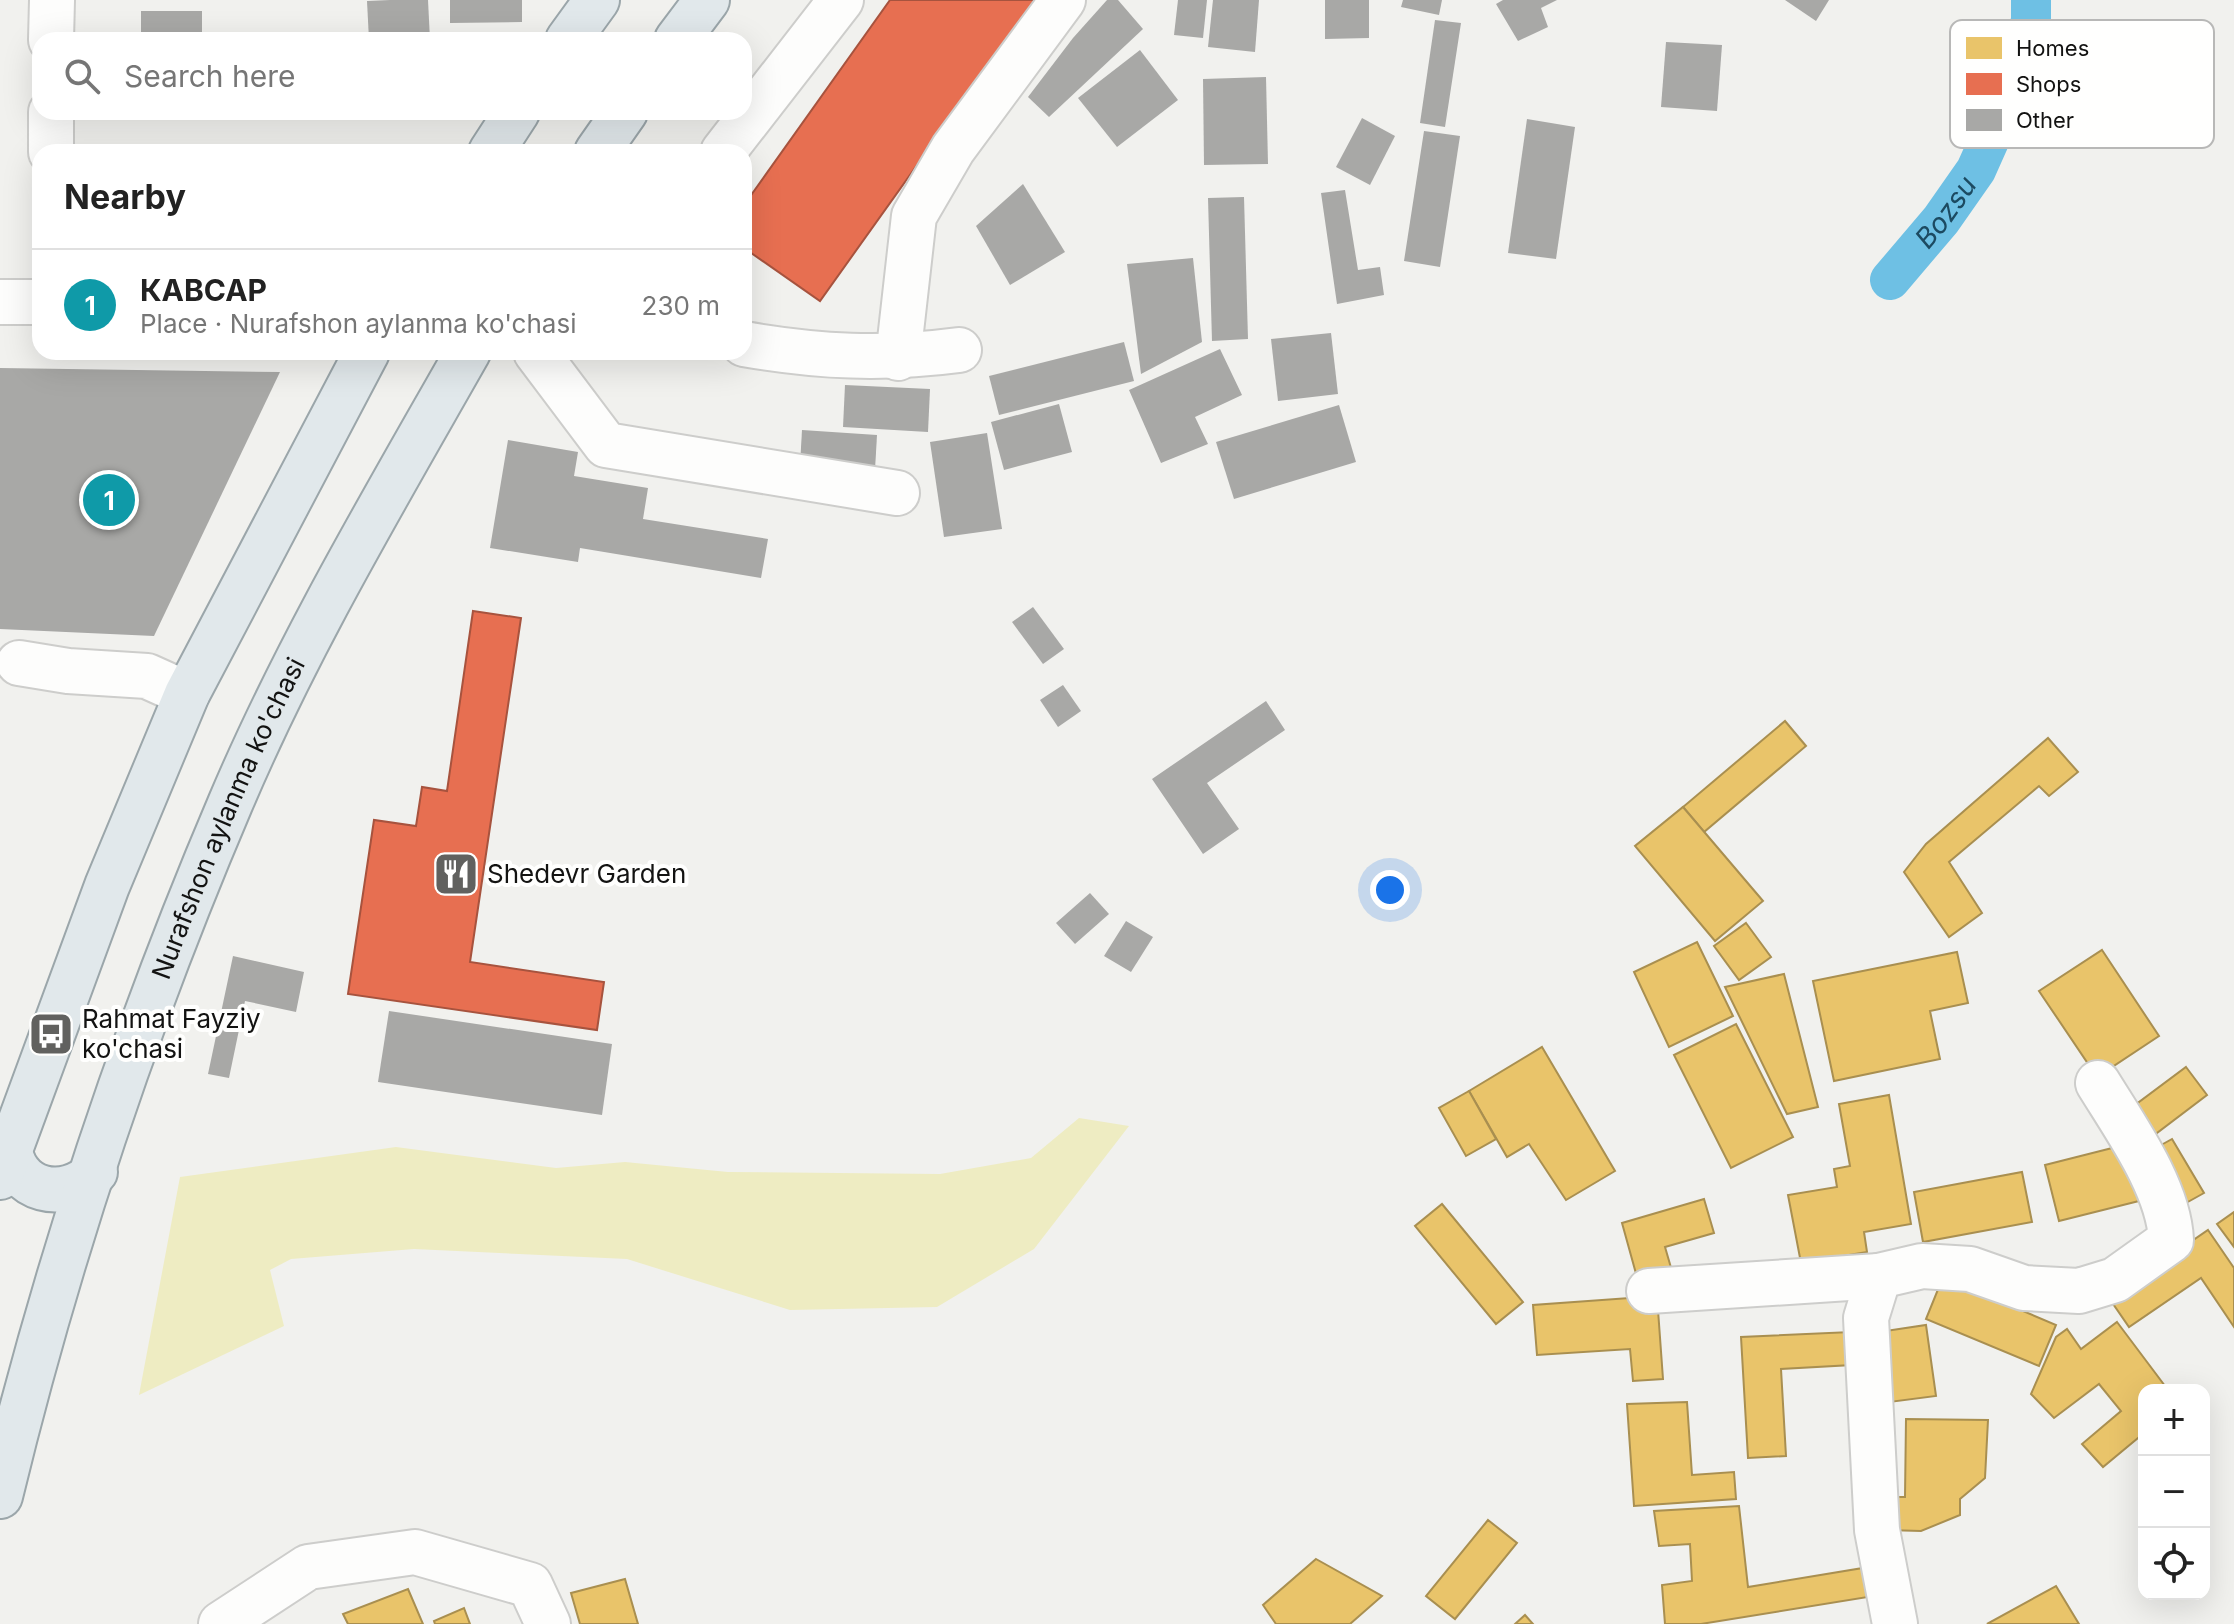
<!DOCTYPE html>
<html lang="en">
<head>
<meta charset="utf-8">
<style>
	:root { --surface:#fff; --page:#f6f6f6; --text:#222; --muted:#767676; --line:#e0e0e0; --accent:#1a73e8 }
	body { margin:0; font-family:Inter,sans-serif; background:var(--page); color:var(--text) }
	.controls { position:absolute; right:24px; bottom:24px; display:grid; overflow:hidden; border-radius:16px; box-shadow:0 8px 32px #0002 }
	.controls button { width:72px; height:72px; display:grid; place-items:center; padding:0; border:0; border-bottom:2px solid var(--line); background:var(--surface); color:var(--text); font:40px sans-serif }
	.you { position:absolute; left:1390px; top:890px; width:28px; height:28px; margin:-20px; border:6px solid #fff; border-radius:50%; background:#1a73e8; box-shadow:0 0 0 12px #1a73e833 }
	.badge { display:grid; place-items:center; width:52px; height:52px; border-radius:50%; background:var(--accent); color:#fff; font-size:26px; font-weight:700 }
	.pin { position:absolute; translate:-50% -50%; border:4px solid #fff; box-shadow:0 2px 8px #0006 }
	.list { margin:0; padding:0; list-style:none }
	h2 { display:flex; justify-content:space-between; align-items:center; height:104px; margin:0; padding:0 32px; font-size:34px }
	h2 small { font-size:26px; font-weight:400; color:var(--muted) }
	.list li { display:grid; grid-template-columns:52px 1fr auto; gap:24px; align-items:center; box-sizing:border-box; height:112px; padding:0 32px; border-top:2px solid var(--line) }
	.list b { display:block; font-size:30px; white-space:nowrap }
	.list p { margin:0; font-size:26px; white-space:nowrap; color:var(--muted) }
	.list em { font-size:26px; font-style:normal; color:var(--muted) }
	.icon { flex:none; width:44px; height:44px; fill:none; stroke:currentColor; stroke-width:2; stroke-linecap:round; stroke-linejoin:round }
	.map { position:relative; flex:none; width:2234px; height:1624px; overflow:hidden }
	.search { position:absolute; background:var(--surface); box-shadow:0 8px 32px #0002; left:32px; top:32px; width:720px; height:88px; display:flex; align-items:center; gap:20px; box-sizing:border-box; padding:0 28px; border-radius:24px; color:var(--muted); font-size:30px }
	.panel { position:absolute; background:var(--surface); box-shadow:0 8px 32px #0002; left:32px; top:144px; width:720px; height:216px; border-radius:24px }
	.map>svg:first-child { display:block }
	.green { fill:#eeecc2 }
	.homes { fill:#e9c46a; stroke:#a98f50; stroke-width:2 }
	.shops { fill:#e76f51; stroke:#a7533e; stroke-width:2 }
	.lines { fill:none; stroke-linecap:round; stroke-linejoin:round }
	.canal { stroke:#6ec0e4; stroke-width:40 }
	.building { fill:#a8a8a6 }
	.minor-casing { stroke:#cdcdcb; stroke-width:48 }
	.major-casing { stroke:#9ba6aa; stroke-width:48 }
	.minor { stroke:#fdfdfc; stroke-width:44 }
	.major { stroke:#e1e8eb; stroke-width:44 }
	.labels { text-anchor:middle; stroke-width:8; stroke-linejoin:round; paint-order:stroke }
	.street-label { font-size:26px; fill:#131312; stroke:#fffffe }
	.poi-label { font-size:26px; fill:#131312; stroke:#fffffe; text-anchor:start }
	.water-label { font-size:28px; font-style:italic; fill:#1c4a61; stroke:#fffffe }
	.key { fill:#fffffe; stroke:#b8b8b7; stroke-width:2 }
	.key-label { font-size:22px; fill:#131312 }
</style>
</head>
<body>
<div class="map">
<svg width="2234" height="1624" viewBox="0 0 2234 1624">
	<rect width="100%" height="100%" fill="#f1f1ee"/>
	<!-- green -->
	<polygon class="green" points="1079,1118 1129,1126 1034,1249 937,1307 790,1310 627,1259 414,1249 291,1259 270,1270 284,1326 139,1395 180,1177 396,1147 556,1168 625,1162 728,1172 940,1174 1031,1158"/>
	<!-- homes -->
	<g class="homes">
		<polygon points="1785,721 1806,746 1704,832 1683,807"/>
		<polygon points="2048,738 2078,772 2049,796 2039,786 1949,862 1982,913 1949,937 1904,872 1926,844"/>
		<polygon points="1683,807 1763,901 1715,941 1635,846"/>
		<polygon points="1746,923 1771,957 1739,980 1714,946"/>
		<polygon points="1697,942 1733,1016 1669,1047 1634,972"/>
		<polygon points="2102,950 2159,1036 2097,1077 2039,991"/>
		<polygon points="1957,952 1968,1003 1930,1011 1940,1059 1834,1081 1813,981"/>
		<polygon points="1784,974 1818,1107 1787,1114 1725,987"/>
		<polygon points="1736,1024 1793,1137 1731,1168 1674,1055"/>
		<polygon points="1542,1047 1615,1171 1566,1200 1529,1144 1507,1157 1469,1091"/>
		<polygon points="2186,1067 2207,1095 2149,1139 2127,1111"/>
		<polygon points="1469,1091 1496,1139 1466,1156 1439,1108"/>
		<polygon points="1889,1095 1911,1224 1864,1232 1867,1252 1801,1263 1788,1195 1837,1187 1834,1169 1850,1166 1839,1104"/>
		<polygon points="2172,1139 2204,1193 2177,1208 2145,1154"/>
		<polygon points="2128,1144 2143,1200 2059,1221 2045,1165"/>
		<polygon points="2022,1172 2032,1222 1923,1242 1914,1192"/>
		<polygon points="1704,1199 1714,1233 1665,1247 1674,1278 1640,1288 1622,1223"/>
		<polygon points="1442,1204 1523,1302 1496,1324 1415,1226"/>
		<polygon points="2234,1212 2234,1247 2217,1224"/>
		<polygon points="2208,1230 2234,1268 2234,1327 2201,1278 2129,1327 2109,1298"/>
		<polygon points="1943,1277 2056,1325 2039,1366 1926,1319"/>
		<polygon points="1657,1296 1663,1379 1633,1381 1630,1349 1537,1355 1533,1305"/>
		<polygon points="2117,1322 2168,1390 2144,1390 2144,1433 2103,1467 2082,1444 2121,1411 2099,1384 2054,1418 2031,1394 2056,1337 2067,1329 2081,1349"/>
		<polygon points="1926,1325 1936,1396 1882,1403 1872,1333"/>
		<polygon points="1851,1332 1852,1365 1781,1369 1786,1456 1748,1458 1741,1337"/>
		<polygon points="1687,1402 1692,1475 1734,1472 1736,1499 1634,1506 1627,1404"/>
		<polygon points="1906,1419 1988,1420 1985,1478 1960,1499 1960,1515 1921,1531 1887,1530 1889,1497 1905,1497"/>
		<polygon points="1739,1506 1748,1587 1869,1567 1874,1596 1701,1624 1665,1624 1662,1585 1692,1581 1690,1544 1659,1546 1654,1511"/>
		<polygon points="1488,1520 1517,1543 1455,1619 1426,1596"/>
		<polygon points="1316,1559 1382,1596 1350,1624 1276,1624 1263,1605"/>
		<polygon points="625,1579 638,1624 580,1624 571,1593"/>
		<polygon points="2056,1586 2079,1624 1987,1624"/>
		<polygon points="408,1589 423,1624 348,1624 343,1614"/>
		<polygon points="464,1608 470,1624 435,1624 434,1621"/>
		<polygon points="1525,1615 1533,1624 1515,1624"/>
	</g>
	<!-- shops -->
	<g class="shops">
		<polygon points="890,0 1035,0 820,301 744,248 744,205"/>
		<polygon points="473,611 521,618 470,962 604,982 597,1030 348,994 374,820 416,826 422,787 447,791"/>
	</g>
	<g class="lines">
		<!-- canal -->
		<path class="canal" id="s1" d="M1890,280L1941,220L1976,170L2005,105L2031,21V0"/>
	</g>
	<!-- building -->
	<g class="building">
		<polygon points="390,0 428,0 430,40 369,40 367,1"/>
		<polygon points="450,0 522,0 522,22 450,23"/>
		<polygon points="1107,0 1118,0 1143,29 1049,117 1028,97 1073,38"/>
		<polygon points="1178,0 1207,0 1203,38 1174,35"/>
		<polygon points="1213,0 1259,0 1255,52 1208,47"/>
		<polygon points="1325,0 1369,0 1369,38 1325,39"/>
		<polygon points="1403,0 1442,0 1439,15 1401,7"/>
		<polygon points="1503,0 1557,0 1541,8 1548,27 1518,41 1496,4"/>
		<polygon points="1785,0 1829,0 1816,21"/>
		<rect x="141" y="11" width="61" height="29"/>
		<polygon points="1435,20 1461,23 1445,127 1420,123"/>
		<polygon points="1666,42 1722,45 1717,111 1661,107"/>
		<polygon points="1140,50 1178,100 1117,147 1078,98"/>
		<polygon points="1266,77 1268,164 1204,165 1203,79"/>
		<polygon points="1362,118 1395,136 1370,185 1336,167"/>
		<polygon points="1527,119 1575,127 1556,259 1508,253"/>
		<polygon points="1424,131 1460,136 1440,267 1404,261"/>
		<polygon points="1023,184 1065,252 1010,285 976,226"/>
		<polygon points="1345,190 1358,270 1380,267 1384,295 1337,304 1321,193"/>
		<polygon points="1244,197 1248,339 1212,341 1208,198"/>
		<polygon points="1193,258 1202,342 1141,374 1127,264"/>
		<polygon points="1331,333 1338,394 1278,401 1271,339"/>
		<polygon points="1124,342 1134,381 999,415 989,376"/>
		<polygon points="1220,349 1242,395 1195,417 1208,444 1161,463 1129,390"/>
		<polygon points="0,368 280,372 154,636 0,629"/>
		<polygon points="845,385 930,389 928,432 843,427"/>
		<polygon points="1059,404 1072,452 1004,470 991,422"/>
		<polygon points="1339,405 1356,462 1234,499 1216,442"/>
		<polygon points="802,430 877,435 875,470 800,465"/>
		<polygon points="987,433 1002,529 944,537 930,442"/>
		<polygon points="508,440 578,452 574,476 648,488 643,519 768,539 761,578 580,548 578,562 490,548"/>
		<polygon points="1033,607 1064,649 1043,664 1012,622"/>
		<polygon points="1063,685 1081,711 1058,727 1040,700"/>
		<polygon points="1266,701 1285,730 1207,783 1239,829 1203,854 1152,779"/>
		<polygon points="1090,893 1109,914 1075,944 1056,923"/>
		<polygon points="1126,921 1153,937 1131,972 1104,956"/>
		<polygon points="233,956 304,972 296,1012 245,1001 229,1078 208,1074"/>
		<polygon points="389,1011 612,1044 602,1115 378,1082"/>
	</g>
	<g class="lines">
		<!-- minor casing -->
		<g class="minor-casing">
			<g id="minor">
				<polyline points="51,40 52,0"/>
				<polyline points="51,152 51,112"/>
				<polyline points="723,152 841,0"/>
				<polyline points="0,302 40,302"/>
				<path d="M744,344C819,357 883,360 959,350"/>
				<polyline points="536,352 606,445 897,493"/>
				<polyline points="898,358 914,216 953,149 1063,0"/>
				<polyline points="19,663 68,671 147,676 187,694"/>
				<polyline points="1649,1291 1879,1276"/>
				<polyline points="221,1624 308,1567 415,1552 530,1585 548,1624"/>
				<path d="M1895,1624L1877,1530L1866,1318L1879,1276L1922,1266L1970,1269L2024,1288L2079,1291L2115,1280L2171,1240C2169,1188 2125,1127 2098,1083"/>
			</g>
		</g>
		<!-- major casing -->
		<g class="major-casing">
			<g id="major">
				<polyline points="568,40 597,0"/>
				<polyline points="677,40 707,0"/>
				<polyline points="491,152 517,112"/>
				<polyline points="597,152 625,112"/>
				<path d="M9,1146C15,1192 64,1203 95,1172"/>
				<polyline points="0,1177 107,886 187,694 367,352"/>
				<path id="s2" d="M0,1496C57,1261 135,1027 230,804C296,648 384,500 468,352"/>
			</g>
		</g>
		<!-- minor -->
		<use href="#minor" class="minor"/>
		<!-- major -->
		<use href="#major" class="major"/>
	</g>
	<!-- icons -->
	<defs>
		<g id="restaurant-square" transform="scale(2.3)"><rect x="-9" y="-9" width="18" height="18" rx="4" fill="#61615f" stroke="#fffffe"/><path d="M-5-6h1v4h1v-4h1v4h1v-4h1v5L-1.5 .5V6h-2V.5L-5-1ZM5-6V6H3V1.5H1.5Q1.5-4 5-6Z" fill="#fff"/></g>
		<g id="bus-square" transform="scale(2.3)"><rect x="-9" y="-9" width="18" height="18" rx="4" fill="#61615f" stroke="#fffffe"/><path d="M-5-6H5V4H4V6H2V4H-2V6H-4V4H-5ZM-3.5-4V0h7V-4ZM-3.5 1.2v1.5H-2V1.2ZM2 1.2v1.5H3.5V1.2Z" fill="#fff"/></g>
	</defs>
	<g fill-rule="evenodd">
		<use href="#restaurant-square" x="456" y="874"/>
		<use href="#bus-square" x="51" y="1034"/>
	</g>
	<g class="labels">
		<!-- street labels -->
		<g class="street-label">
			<text dy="9" stroke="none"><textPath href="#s2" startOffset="716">Nurafshon aylanma ko'chasi</textPath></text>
		</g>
		<!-- poi labels -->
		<g class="poi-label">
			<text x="487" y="883">Shedevr Garden</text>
			<text x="82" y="1028">Rahmat Fayziy<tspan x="82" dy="30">ko'chasi</tspan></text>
		</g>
		<!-- water labels -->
		<g class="water-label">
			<text dy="10" stroke="none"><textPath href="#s1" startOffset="88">Bozsu</textPath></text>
		</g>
	</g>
	<!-- legend -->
	<rect x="1950" y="20" width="264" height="128" rx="12" class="key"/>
	<rect x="1966" y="37" width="36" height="22" fill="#e9c46a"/>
	<rect x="1966" y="73" width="36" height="22" fill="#e76f51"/>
	<rect x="1966" y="109" width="36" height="22" fill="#a8a8a6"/>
	<g class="key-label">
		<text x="2016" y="56">Homes</text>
		<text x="2016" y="92">Shops</text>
		<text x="2016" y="128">Other</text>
	</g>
</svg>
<div class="controls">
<button>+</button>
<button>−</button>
<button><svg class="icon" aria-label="locate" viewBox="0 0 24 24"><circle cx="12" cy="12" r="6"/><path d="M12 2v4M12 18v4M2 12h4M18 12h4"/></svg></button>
</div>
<div class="you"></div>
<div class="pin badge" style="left:109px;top:500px;background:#0f9aa8">1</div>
<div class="search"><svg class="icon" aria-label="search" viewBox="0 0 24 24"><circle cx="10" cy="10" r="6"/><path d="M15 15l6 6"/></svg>Search here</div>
<section class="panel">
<h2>Nearby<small></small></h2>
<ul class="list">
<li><span class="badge" style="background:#0f9aa8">1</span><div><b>КАВСАР</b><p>Place · Nurafshon aylanma ko'chasi</p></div><em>230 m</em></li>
</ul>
</section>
</div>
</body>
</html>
